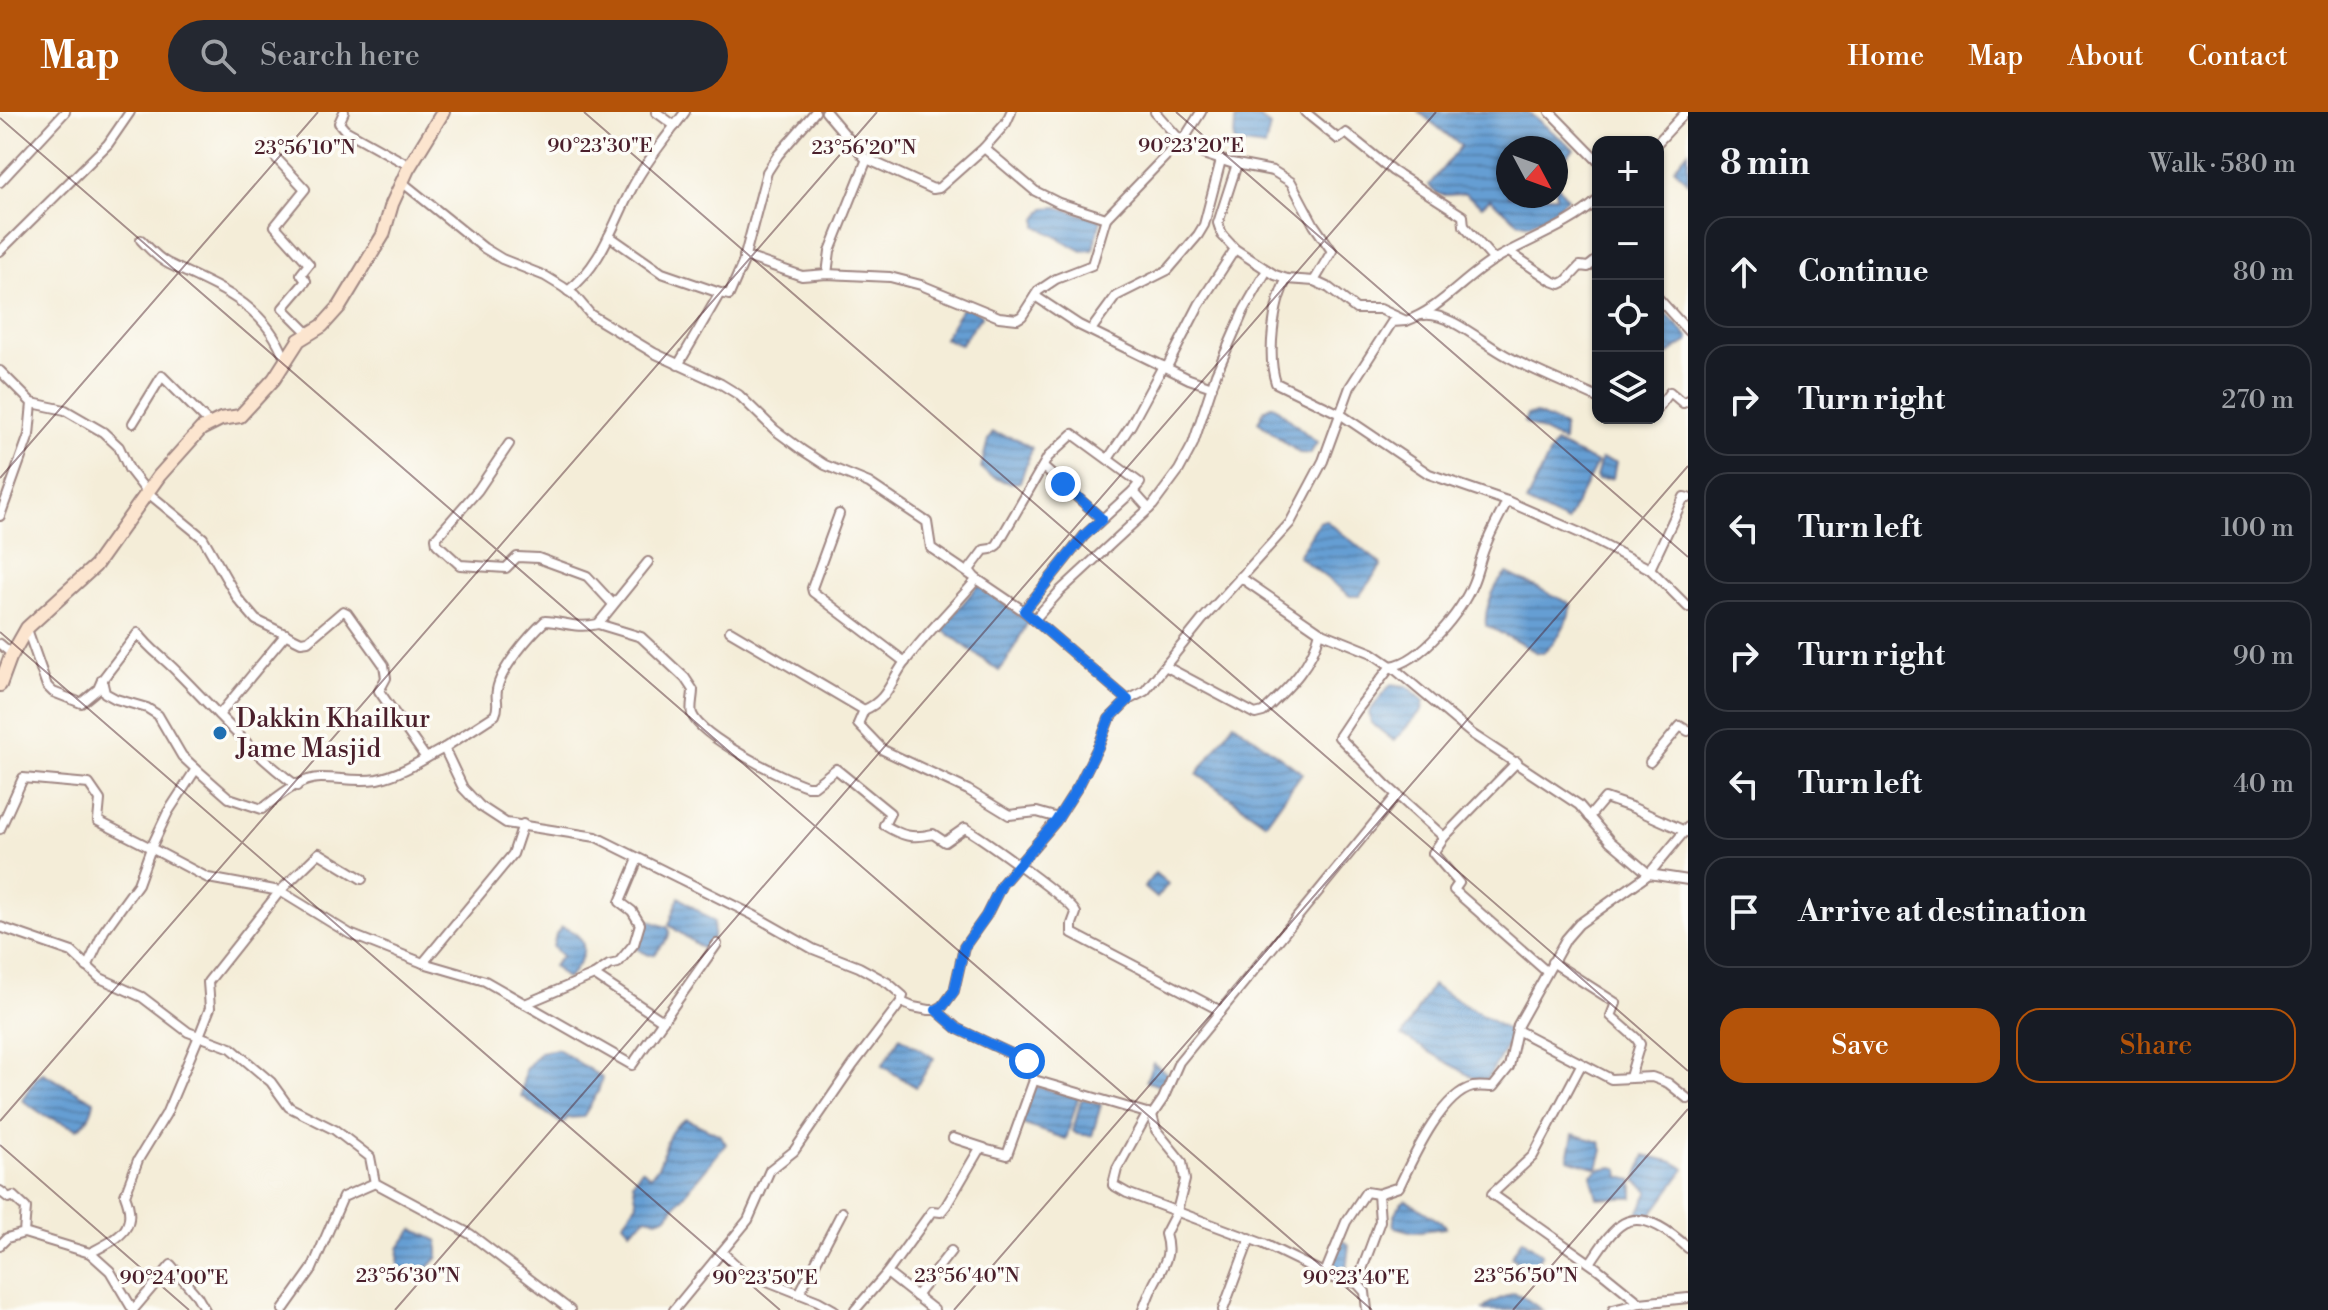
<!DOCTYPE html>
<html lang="en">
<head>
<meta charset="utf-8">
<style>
	:root { --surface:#171b24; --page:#242831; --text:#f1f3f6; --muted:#9ea1a6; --line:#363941; --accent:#b45309 }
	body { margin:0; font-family:"Libre Bodoni",serif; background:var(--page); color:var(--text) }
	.controls { position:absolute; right:24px; top:24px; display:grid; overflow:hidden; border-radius:16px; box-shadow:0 2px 6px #0004 }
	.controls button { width:72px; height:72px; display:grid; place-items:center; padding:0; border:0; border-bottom:2px solid var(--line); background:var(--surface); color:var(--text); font:40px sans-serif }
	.compass { position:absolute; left:1496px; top:24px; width:72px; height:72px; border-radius:50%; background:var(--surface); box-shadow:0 2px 6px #0004; rotate:131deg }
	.stop { position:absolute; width:24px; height:24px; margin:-18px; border:6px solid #1a73e8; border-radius:50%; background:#fff }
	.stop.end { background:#1a73e8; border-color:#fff; box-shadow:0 2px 8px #0008 }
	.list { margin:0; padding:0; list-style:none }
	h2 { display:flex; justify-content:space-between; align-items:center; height:104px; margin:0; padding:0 32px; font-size:34px }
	h2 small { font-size:26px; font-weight:400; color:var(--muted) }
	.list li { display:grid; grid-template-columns:52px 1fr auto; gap:24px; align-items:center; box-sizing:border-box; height:112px; margin:0 16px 16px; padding:0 16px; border:2px solid var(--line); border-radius:24px }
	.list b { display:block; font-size:30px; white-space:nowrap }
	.list em { font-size:26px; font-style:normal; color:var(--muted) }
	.actions { display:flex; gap:16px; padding:24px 32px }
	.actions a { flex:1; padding:18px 0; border:2px solid var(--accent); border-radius:24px; text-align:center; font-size:28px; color:var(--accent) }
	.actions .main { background:var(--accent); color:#fff }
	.icon { flex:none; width:44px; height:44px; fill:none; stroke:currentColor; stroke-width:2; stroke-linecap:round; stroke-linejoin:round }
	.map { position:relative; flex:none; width:1688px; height:1198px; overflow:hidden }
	header { display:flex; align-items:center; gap:48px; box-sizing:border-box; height:112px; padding:0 40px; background:var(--accent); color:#fff }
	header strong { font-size:38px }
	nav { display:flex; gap:44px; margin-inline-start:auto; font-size:28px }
	.search { width:560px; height:72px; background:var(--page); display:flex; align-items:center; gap:20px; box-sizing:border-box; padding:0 28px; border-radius:44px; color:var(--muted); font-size:30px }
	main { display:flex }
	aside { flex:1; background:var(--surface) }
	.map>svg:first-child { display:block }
	.water { fill:url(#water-rules); stroke:#585e7f; stroke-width:2 }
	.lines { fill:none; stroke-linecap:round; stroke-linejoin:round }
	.street-casing { stroke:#9f8682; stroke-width:12 }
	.secondary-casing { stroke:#9f8682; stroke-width:16 }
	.street { stroke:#fff; stroke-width:8 }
	.secondary { stroke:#fce5cf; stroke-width:12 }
	.route { stroke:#1a73e8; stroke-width:10 }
	.ticks { fill:none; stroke:#4a1f2b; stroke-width:2; stroke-opacity:0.45 }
	.poi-dot { fill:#1f6fb2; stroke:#fdfcf7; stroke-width:3 }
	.labels { text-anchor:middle; stroke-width:7; stroke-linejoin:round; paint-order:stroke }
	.poi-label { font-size:26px; fill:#4a1f2b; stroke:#fdfcf7; text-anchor:start }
	.ticks-label { font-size:20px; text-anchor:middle; fill:#4a1f2b; stroke:#fdfcf7; stroke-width:7; stroke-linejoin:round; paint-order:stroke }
</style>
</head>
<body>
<header>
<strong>Map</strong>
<div class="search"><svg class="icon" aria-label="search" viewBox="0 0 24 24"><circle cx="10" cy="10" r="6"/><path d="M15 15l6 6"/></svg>Search here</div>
<nav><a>Home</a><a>Map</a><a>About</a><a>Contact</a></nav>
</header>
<main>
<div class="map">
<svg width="1688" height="1198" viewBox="0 0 1688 1198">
	<defs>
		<pattern id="water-rules" width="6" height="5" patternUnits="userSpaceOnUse" patternTransform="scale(2)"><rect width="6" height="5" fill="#659ed3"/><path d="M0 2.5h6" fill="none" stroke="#5580ab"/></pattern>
	</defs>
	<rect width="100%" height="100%" fill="#fdfcf7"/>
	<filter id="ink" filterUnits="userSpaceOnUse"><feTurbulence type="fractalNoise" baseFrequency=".0125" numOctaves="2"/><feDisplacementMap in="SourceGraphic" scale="16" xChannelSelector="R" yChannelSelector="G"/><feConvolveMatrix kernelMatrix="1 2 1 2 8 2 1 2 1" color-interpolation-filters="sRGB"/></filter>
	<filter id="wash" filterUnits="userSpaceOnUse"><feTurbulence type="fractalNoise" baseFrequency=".006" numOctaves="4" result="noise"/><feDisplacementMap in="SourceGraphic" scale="32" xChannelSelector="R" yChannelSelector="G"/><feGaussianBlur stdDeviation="1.8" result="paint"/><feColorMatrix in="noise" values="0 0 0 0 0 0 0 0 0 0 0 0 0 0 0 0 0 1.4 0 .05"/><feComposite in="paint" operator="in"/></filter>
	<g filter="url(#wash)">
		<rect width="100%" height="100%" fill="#f4edd8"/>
		<!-- water -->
		<g class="water">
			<path d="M1419,0H1528L1574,37L1556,54V36H1508V84H1556V70L1567,86L1554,98L1529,113L1518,110L1490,87L1482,94L1465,82C1451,81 1438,89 1429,73L1461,34Z"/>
			<polygon points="1240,6 1259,6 1270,14 1265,35 1237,31 1234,28 1235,8"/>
			<polygon points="1688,39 1688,71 1674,56"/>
			<polygon points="1057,95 1101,108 1093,138 1082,139 1037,114 1037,107 1045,96"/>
			<polygon points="964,193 982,203 960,233 944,226"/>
			<polygon points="1658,193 1688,225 1688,229 1658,249"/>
			<polygon points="1273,293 1317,331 1310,342 1299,341 1258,310 1265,297"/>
			<polygon points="1537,302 1564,314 1563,330 1524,310 1527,303"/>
			<path d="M993,321L1017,327L1032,336L1020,370C1008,373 988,365 981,356L988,328Z"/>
			<polygon points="1555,331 1597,351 1567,410 1526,390"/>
			<polygon points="1601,347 1616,350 1613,366 1598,368 1596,365"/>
			<polygon points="1325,408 1380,451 1381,454 1359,484 1350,484 1298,444 1319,410"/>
			<path d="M1507,461L1571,492C1570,508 1556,531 1543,541L1536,540L1486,513C1484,497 1495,470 1507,461Z"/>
			<polygon points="978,473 1028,510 1006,550 999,559 942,517"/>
			<polygon points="1391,572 1407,574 1424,589 1422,598 1394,629 1371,611 1369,600"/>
			<polygon points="1234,611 1302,661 1266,711 1197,662"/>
			<polygon points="1155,761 1168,772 1157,786 1144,775"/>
			<polygon points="679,785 714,810 713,825 705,838 669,813"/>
			<polygon points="647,808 667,815 670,819 668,826 655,842 649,843 637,837 643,822 641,811"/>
			<path d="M562,815C594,826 585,847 567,867L553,854L562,844L553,835L556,822Z"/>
			<polygon points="1432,873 1514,922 1484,972 1402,924"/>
			<polygon points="900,925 934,946 916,975 882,954"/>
			<polygon points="558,937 602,966 598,980 583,1005 568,1006 562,1012 521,984 525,958 540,940"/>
			<polygon points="1153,951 1168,962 1164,976 1146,969"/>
			<path d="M43,961L94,989C93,1000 87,1011 77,1017L44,1003L22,988L37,965Z"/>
			<polygon points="1038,975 1078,986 1066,1027 1022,1012 1033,976"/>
			<polygon points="1084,987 1101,993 1092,1024 1077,1022 1073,1019 1081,988"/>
			<path d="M686,1007L720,1023L726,1032L666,1105L657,1108L647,1105L630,1119L623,1111L637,1091L633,1070L642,1057L650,1064C669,1049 659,1021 686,1007Z"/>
			<polygon points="1573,1022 1600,1030 1603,1038 1598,1056 1568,1047"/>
			<polygon points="1645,1043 1673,1050 1685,1057 1648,1107 1638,1101 1649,1079 1636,1069"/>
			<polygon points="1614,1055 1619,1058 1620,1065 1633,1068 1633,1086 1597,1086 1591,1063 1599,1057"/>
			<path d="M1406,1088L1445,1113L1446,1116L1413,1120L1394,1115C1392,1108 1398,1091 1406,1088Z"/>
			<polygon points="413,1117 438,1129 438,1145 418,1167 398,1154 399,1136"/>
			<polygon points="1522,1127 1542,1142 1531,1158 1511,1145"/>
			<polygon points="1343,1129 1349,1133 1346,1158 1331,1155 1340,1130"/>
			<polygon points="1513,1181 1522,1184 1542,1198 1483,1198 1488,1192"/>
		</g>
	</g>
	<g filter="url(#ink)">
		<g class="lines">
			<!-- street casing -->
			<g class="street-casing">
				<g id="street">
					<polyline points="344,0 339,11 345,18 410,54"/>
					<polyline points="656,0 675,14"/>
					<polyline points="826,0 865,46 933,77 939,76 984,36 1035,79 1059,91 1106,106 1187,22 1201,0"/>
					<polyline points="1155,0 1181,29 1203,42 1231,51 1273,59 1291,70 1314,113 1332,139 1314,169"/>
					<polyline points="1305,0 1338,27 1346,21 1393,59 1463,104 1464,114 1494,148"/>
					<polyline points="1550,0 1598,49"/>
					<polyline points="1658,30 1686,0"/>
					<polyline points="265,34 305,77 275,114 309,152 301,162 306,169 283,196 309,222"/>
					<polyline points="984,36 1006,11 1011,0"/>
					<path d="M1237,52L1218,111L1222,123L1235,137L1275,163L1287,167L1314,169L1329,176L1356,197H1380L1406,209C1441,197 1464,165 1497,146C1530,127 1569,114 1598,88"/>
					<polyline points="0,70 65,0"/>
					<polyline points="402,70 484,136 502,147 545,164 563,175 575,184 591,203 654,241 721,272 739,283 775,318 802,338 825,353 869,371 927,410 931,436 1024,499 1128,588"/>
					<polyline points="609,124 662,161 720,181"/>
					<path d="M141,128C149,136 158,147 169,152C217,175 265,192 285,247"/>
					<polyline points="0,139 108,32 130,0"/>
					<polyline points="1509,140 1552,169 1560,172 1566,169 1580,154 1588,155 1598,147"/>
					<polyline points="744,144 802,164 827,162 890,165 921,173 999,205 1017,207 1022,204 1038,179 1056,167 1092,153 1106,106"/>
					<polyline points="827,162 830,139 867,47"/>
					<path d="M1287,167C1273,191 1267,244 1276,271L1340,302L1429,362L1507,389L1580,421L1650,457L1688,495"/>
					<path d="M568,179C605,150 614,106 637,67C651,43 669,22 685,0"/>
					<polyline points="1035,184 1079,213 1189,267 1212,275"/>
					<polyline points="1658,186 1688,219"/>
					<path d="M1424,203C1449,200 1484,232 1507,244C1536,260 1568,272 1598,286"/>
					<polyline points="1091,218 1116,184 1168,158 1198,123 1204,113 1221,48"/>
					<polyline points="678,253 720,181 729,183 743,151 767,60 778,43 815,0"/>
					<polyline points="1167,255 1199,193 1235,137"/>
					<polyline points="0,259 32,291 29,323 0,404"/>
					<polyline points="32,291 65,298 103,320 119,335 129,357 147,380 203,426 238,487 256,508 301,530 308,529 343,499 347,501 384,553 386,566 379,579 426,646"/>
					<polyline points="1658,296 1670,280 1683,291 1688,288"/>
					<polyline points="133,311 162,264 211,313"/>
					<polyline points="509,332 478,378 436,426 437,432 460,453 506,456 517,445 538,446 587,464 612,491"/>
					<polyline points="1108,347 1131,313 1163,254"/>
					<polyline points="1043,355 1102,407"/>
					<path d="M1507,389C1500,404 1491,419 1485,435C1480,447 1478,459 1473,471C1462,499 1421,550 1391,554L1357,598L1339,625L1386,673L1444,725L1433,741L1459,771L1454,778L1547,860"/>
					<polyline points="839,402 812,476 813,480 905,550"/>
					<path d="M648,450L598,512C575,517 565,510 545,509C530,523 500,557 497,578C495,588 500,593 495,603L444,636L463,676L480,694L506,711L596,725L753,803L813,837L859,855L888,871L903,884L901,890L913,895L929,898H936L943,894L954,879L964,835L986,804L1002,772L1056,709L1079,673L1099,633L1109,607L1128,588L1145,579L1202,508L1290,411L1323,349L1350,275L1392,210L1406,209"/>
					<polyline points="1650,457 1684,385 1688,386"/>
					<polyline points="1240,465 1320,520 1372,541 1391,554 1472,622 1579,693 1610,729 1649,762 1688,768"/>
					<polyline points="975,466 969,458 984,438 991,437 997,433 1048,345 1073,322 1140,371 1133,379 1149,397"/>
					<polyline points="1024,499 1084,424 1133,379"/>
					<polyline points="1034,508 1060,479 1153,393 1179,358 1193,332 1216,262 1244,198 1267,158"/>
					<path d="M598,512L641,525L685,566L693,578C693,586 690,595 692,602C701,625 782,666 807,674H814L836,657L890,701L884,713C902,724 912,727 933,722L945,730L965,716C982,726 1072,789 1076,801L1072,812V821L1221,899"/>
					<path d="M27,517L47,574L53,580L81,591L98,577L102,568L138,521C149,537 165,547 178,561C216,599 253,642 297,674"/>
					<polyline points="730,519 864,598 858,612 883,638 968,678 1009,703 1037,700 1058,706"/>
					<polyline points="0,532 12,542"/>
					<path d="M1165,554L1255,602L1263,600C1288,576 1312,554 1320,520"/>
					<polyline points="102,568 105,581 116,587 147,596 158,603 182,644 196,657"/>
					<path d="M864,598C888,588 890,570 904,551C925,522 953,496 976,468"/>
					<polyline points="219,603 286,522"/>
					<polyline points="1650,650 1680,614 1688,619"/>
					<polyline points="1589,705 1605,686 1631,695 1687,720"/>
					<path d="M0,717L23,666L89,672L100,688L98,709L151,736L168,700L196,657L229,686L262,697C279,684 299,666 321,666C340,666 358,670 377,667C402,662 422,648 444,636"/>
					<polyline points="1444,725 1517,650"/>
					<polyline points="638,747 620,790 632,799 640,812 634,832 618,851 609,853 594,863 663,909"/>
					<polyline points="362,767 319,741 280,779 350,822 423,851 513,742 523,712"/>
					<polyline points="0,815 72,840 100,866 142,885 188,920 231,936 271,970 289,995 335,1018 370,1045 375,1071 470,1122 570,1198"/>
					<polyline points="1552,850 1616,891 1611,904 1636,926 1640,932 1630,965"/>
					<polyline points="423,851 485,869 632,953 717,832"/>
					<path d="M87,855L104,819L138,772L151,736L208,766L280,779L208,870L210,896L199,924L166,1002L138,1048L125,1083C139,1118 118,1126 90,1141L110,1159L133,1198"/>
					<polyline points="525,892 594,863"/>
					<polyline points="936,898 958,917 1027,949 1034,968 1150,1002"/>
					<polyline points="1517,918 1611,967 1652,965 1668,971 1688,987"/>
					<polyline points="1581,953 1533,1044 1492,1082 1598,1157 1640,1191"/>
					<polyline points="1148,1001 1117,1057 1113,1073 1127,1081 1264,1132 1336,1167 1357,1171 1365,1180 1367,1198"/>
					<polyline points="1152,1003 1163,987 1179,950 1397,683"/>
					<polyline points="953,1026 984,1036"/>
					<polyline points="0,1079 9,1086 13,1084 26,1096 24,1121 7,1126 0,1133"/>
					<polyline points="24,1121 90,1141"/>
					<polyline points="722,1140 742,1159 818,1189 834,1198"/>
					<path d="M1590,1151C1599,1138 1610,1119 1624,1111C1645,1100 1673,1122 1688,1136"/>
					<polyline points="887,1161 934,1198"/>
					<path d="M1325,1161L1346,1110L1366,1080L1378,1082L1399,1075C1412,1048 1441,982 1473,975C1479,974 1487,975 1493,975L1509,955L1518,913L1566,827L1579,812L1649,762L1688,715"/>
					<polyline points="1357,1171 1380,1109 1378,1082"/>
					<polyline points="799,1182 842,1100"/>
					<polyline points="916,1184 951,1139"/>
					<polyline points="133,1198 171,1153 197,1184 205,1198"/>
					<polyline points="283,1198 312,1157 343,1085 375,1071"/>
					<polyline points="674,1198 748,1108 770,1058 794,1039 853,953 901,890"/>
					<polyline points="855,1198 887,1161 932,1099 941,1100 946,1094 980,1036 1007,1043 1034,968"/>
					<path d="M1143,1198C1147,1188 1151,1176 1157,1166C1166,1149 1171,1142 1165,1122L1177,1099L1185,1068L1182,1050L1156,1018L1152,1003"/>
					<polyline points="1223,1198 1250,1126"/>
					<polyline points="1613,1198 1640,1191 1688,1186"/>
				</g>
			</g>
			<!-- secondary casing -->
			<g class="secondary-casing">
				<polyline id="secondary" points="0,573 10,546 27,516 95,454 159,364 201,317 221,307 240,304 274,267 299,228 322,214 340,194 383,123 392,92 408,57 443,0"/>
			</g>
			<!-- street -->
			<use href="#street" class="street"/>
			<!-- secondary -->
			<use href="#secondary" class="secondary"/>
		</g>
	</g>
	<g class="lines" filter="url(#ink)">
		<!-- route -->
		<polyline class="route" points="1027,949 958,917 936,898 943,894 954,879 964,835 986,804 1002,772 1056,709 1079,673 1099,633 1109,607 1128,588 1024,499 1084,424 1102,407 1063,372"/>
	</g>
	<!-- ticks -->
	<path class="ticks" d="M584,0L1688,959M1176,0L1688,445M0,6L1372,1198M0,366L318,0M0,520L780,1198M0,1009L877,0M0,1033L189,1198M395,1198L1436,0M954,1198L1688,354M1513,1198L1688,997"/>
	<!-- markers -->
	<circle class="poi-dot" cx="220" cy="621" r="8"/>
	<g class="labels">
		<!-- poi labels -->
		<g class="poi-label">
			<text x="236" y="615">Dakkin Khailkur<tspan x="236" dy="30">Jame Masjid</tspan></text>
		</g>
	</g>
	<g class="ticks-label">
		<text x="600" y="40">90°23'30"E</text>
		<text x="1191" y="40">90°23'20"E</text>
		<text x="864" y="42">23°56'20"N</text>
		<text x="305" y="42">23°56'10"N</text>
		<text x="408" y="1170">23°56'30"N</text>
		<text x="967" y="1170">23°56'40"N</text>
		<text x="1526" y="1170">23°56'50"N</text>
		<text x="174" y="1172">90°24'00"E</text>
		<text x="765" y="1172">90°23'50"E</text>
		<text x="1356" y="1172">90°23'40"E</text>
	</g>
</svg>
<div class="controls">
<button>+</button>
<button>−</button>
<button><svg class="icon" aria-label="locate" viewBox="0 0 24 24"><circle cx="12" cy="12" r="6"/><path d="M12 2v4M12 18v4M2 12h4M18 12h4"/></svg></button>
<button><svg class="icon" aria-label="layers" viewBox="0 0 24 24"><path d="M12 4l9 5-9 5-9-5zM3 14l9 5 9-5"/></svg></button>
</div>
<svg class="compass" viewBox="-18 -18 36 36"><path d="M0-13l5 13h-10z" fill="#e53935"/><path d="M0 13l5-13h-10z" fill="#9ea1a6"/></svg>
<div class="stop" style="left:1027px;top:949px"></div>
<div class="stop end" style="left:1063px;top:372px"></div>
</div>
<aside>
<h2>8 min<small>Walk · 580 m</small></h2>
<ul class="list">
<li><svg class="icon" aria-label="ahead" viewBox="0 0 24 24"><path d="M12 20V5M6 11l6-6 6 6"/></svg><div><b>Continue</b></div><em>80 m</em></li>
<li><svg class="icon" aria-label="right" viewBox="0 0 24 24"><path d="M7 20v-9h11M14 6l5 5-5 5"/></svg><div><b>Turn right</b></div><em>270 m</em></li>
<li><svg class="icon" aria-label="left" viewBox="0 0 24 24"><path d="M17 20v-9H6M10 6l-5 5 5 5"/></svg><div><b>Turn left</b></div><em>100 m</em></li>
<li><svg class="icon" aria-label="right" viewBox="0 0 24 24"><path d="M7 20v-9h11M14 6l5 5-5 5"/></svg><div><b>Turn right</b></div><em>90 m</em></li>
<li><svg class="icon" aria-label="left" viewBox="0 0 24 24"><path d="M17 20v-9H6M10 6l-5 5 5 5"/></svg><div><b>Turn left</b></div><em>40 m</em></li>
<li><svg class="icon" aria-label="arrive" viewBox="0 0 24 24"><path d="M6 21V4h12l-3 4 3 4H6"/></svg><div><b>Arrive at destination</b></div></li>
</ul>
<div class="actions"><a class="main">Save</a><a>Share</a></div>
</aside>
</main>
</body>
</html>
